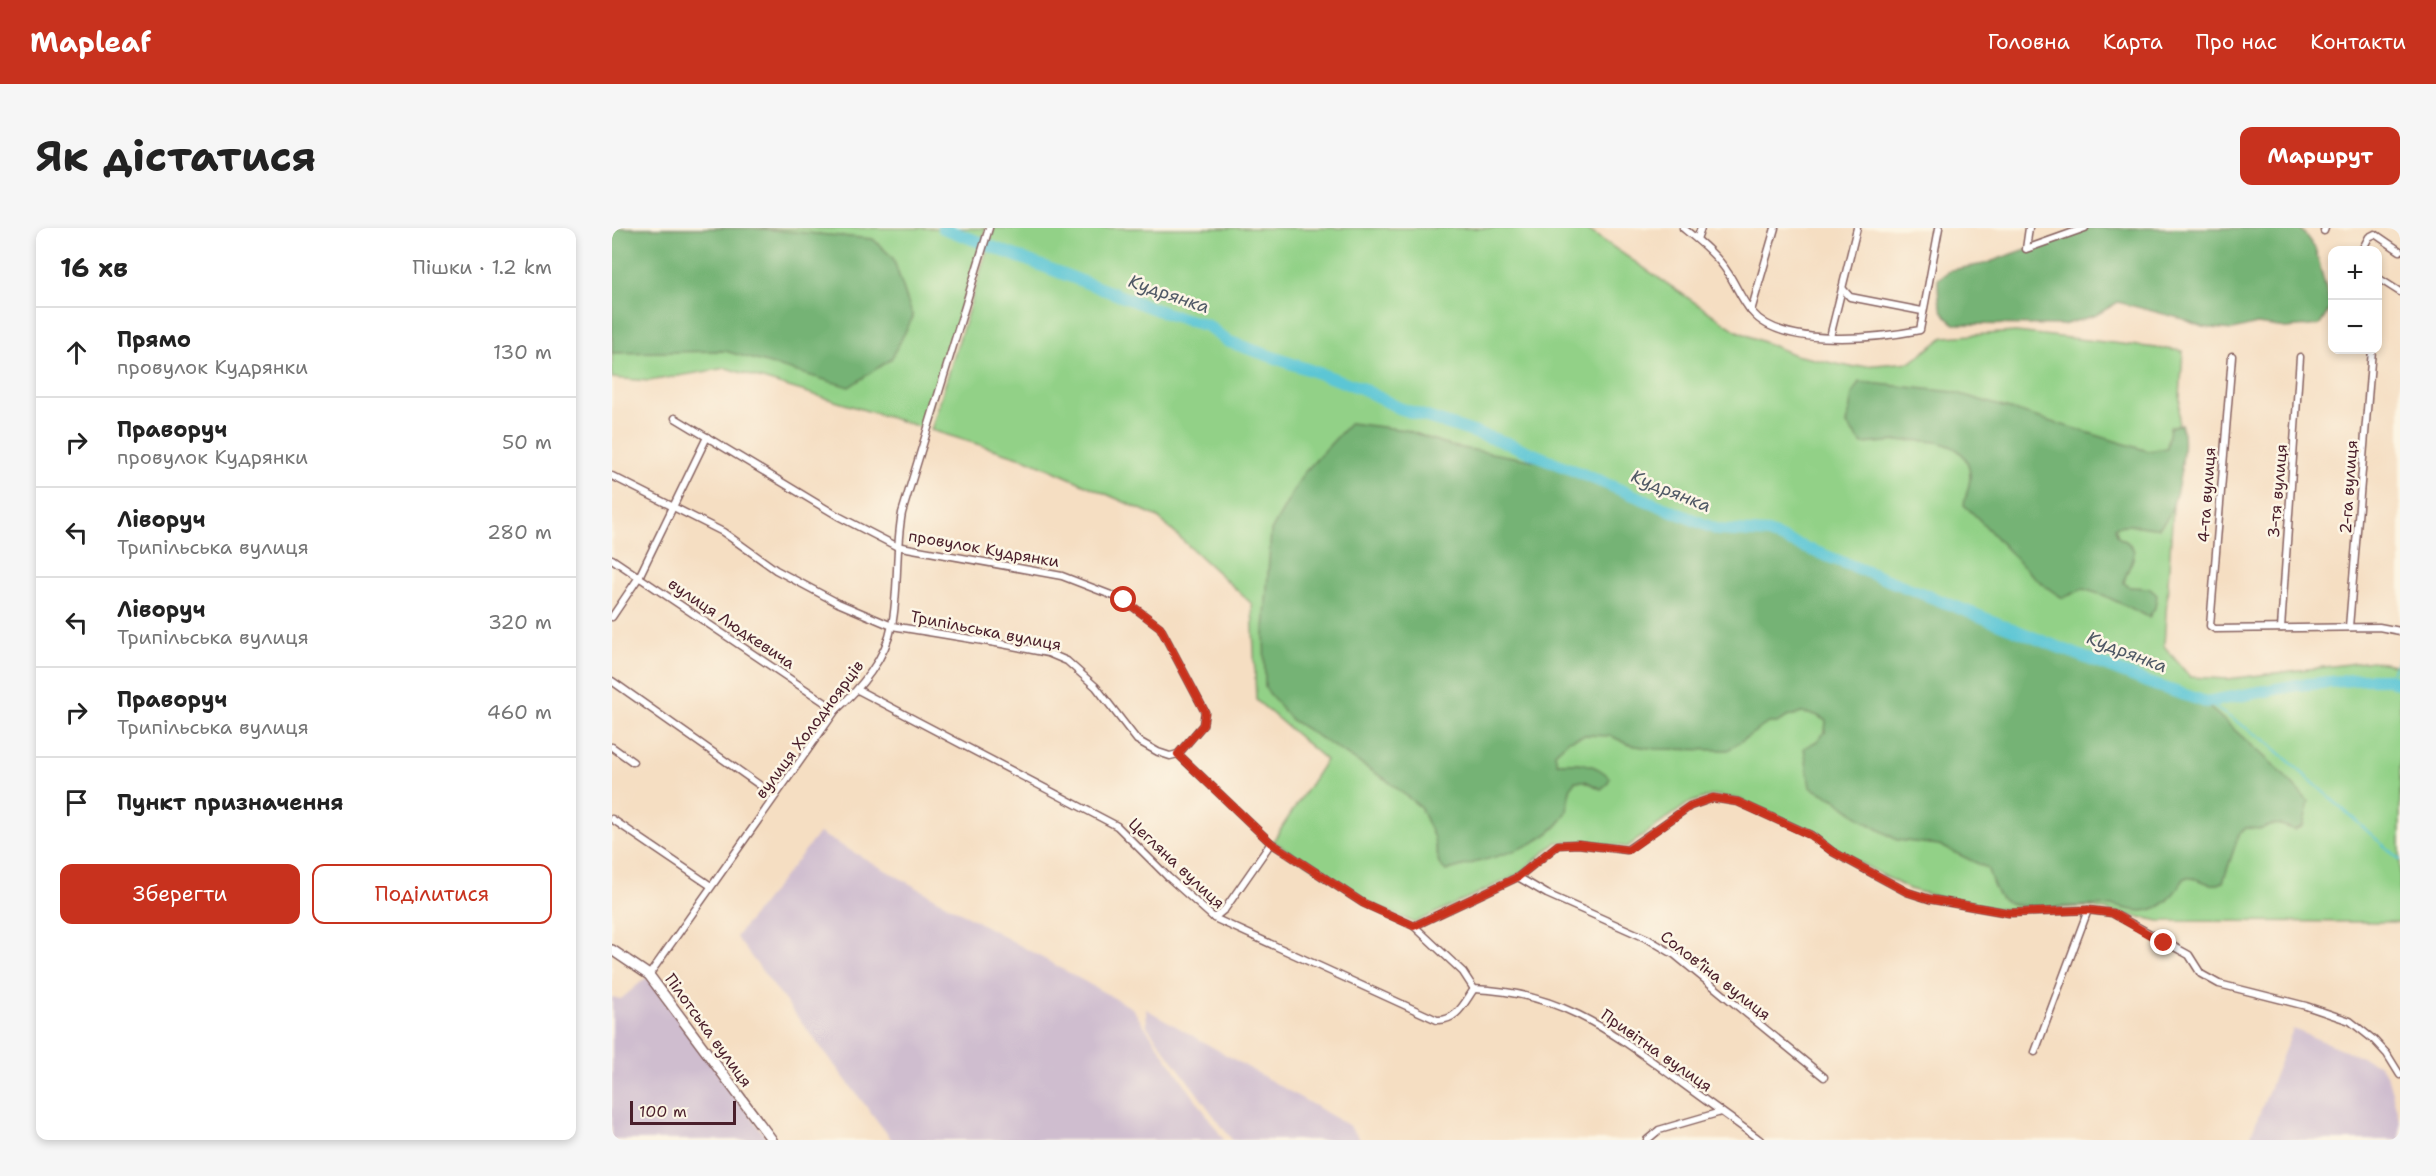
<!DOCTYPE html>
<html lang="uk">
<head>
<meta charset="utf-8">
<style>
	:root { --surface:#fff; --page:#f6f6f6; --text:#222; --muted:#767676; --line:#e0e0e0; --accent:#c8321e }
	body { margin:0; font-family:"Shantell Sans",sans-serif; background:var(--page); color:var(--text) }
	.controls { position:absolute; right:18px; top:18px; display:grid; overflow:hidden; border-radius:12px; box-shadow:0 3px 9px #0003 }
	.controls button { width:54px; height:54px; display:grid; place-items:center; padding:0; border:0; border-bottom:2px solid var(--line); background:var(--surface); color:var(--text); font:30px sans-serif }
	.scale { position:absolute; left:18px; bottom:15px; width:106px; box-sizing:border-box; padding-left:6px; border:3px solid #4a1f2b; border-top:0; font-size:16px; line-height:21px; white-space:nowrap; color:#4a1f2b; -webkit-text-stroke:4px #fcf5e5; paint-order:stroke }
	.stop { position:absolute; width:18px; height:18px; margin:-14px; border:4px solid #c8321e; border-radius:50%; background:#fff }
	.stop.end { background:#c8321e; border-color:#fff; box-shadow:0 2px 6px #0008 }
	.list { margin:0; padding:0; list-style:none }
	h2 { display:flex; justify-content:space-between; align-items:center; height:78px; margin:0; padding:0 24px; font-size:26px }
	h2 small { font-size:20px; font-weight:400; color:var(--muted) }
	.list li { display:grid; grid-template-columns:39px 1fr auto; gap:18px; align-items:center; box-sizing:border-box; height:90px; padding:0 24px; border-top:2px solid var(--line) }
	.list b { display:block; font-size:22px; white-space:nowrap }
	.list p { margin:0; font-size:20px; white-space:nowrap; color:var(--muted) }
	.list em { font-size:20px; font-style:normal; color:var(--muted) }
	.actions { display:flex; gap:12px; padding:18px 24px }
	.actions a { flex:1; padding:14px 0; border:2px solid var(--accent); border-radius:12px; text-align:center; font-size:21px; color:var(--accent) }
	.actions .main { background:var(--accent); color:#fff }
	.icon { flex:none; width:33px; height:33px; fill:none; stroke:currentColor; stroke-width:2; stroke-linecap:round; stroke-linejoin:round }
	.map { position:relative; flex:none; width:1788px; height:912px; overflow:hidden; border-radius:12px }
	header { display:flex; align-items:center; gap:36px; box-sizing:border-box; height:84px; padding:0 30px; background:var(--accent); color:#fff }
	header strong { font-size:28px }
	nav { display:flex; gap:33px; margin-inline-start:auto; font-size:21px }
	.intro { display:flex; align-items:center; justify-content:space-between; box-sizing:border-box; height:144px; padding:0 36px }
	h1 { margin:0; font-size:42px }
	.button { padding:15px 27px; border-radius:12px; background:var(--accent); color:#fff; font-size:21px; font-weight:700 }
	main { display:flex; gap:36px; padding:0 36px }
	aside { flex:1; background:var(--surface); border-radius:12px; box-shadow:0 3px 9px #0003 }
	.map>svg:first-child { display:block }
	.industrial { fill:#cfbdcf }
	.green { fill:#92d187; stroke:#6e7859; stroke-width:1.5 }
	.forest { fill:#75b374; stroke:#606950; stroke-width:1.5 }
	.lines { fill:none; stroke-linecap:round; stroke-linejoin:round }
	.stream { stroke:#5bc6d5; stroke-width:2 }
	.river { stroke:#5bc6d5; stroke-width:12 }
	.street-casing { stroke:#866260; stroke-width:9 }
	.secondary-casing { stroke:#866260; stroke-width:12 }
	.street { stroke:#fff; stroke-width:6 }
	.secondary { stroke:#fff; stroke-width:9 }
	.route { stroke:#c8321e; stroke-width:8 }
	.labels { text-anchor:middle; stroke-width:5; stroke-linejoin:round; paint-order:stroke }
	.street-label { font-size:16px; fill:#4a1f2b; stroke:#fcf5e5 }
	.water-label { font-size:18px; font-style:italic; fill:#505966; stroke:#fcf5e5 }
</style>
</head>
<body>
<header>
<strong>Mapleaf</strong>
<nav><a>Головна</a><a>Карта</a><a>Про нас</a><a>Контакти</a></nav>
</header>
<div class="intro"><h1>Як дістатися</h1><a class="button">Маршрут</a></div>
<main>
<aside>
<h2>16 хв<small>Пішки · 1.2 km</small></h2>
<ul class="list">
<li><svg class="icon" aria-label="ahead" viewBox="0 0 24 24"><path d="M12 20V5M6 11l6-6 6 6"/></svg><div><b>Прямо</b><p>провулок Кудрянки</p></div><em>130 m</em></li>
<li><svg class="icon" aria-label="right" viewBox="0 0 24 24"><path d="M7 20v-9h11M14 6l5 5-5 5"/></svg><div><b>Праворуч</b><p>провулок Кудрянки</p></div><em>50 m</em></li>
<li><svg class="icon" aria-label="left" viewBox="0 0 24 24"><path d="M17 20v-9H6M10 6l-5 5 5 5"/></svg><div><b>Ліворуч</b><p>Трипільська вулиця</p></div><em>280 m</em></li>
<li><svg class="icon" aria-label="left" viewBox="0 0 24 24"><path d="M17 20v-9H6M10 6l-5 5 5 5"/></svg><div><b>Ліворуч</b><p>Трипільська вулиця</p></div><em>320 m</em></li>
<li><svg class="icon" aria-label="right" viewBox="0 0 24 24"><path d="M7 20v-9h11M14 6l5 5-5 5"/></svg><div><b>Праворуч</b><p>Трипільська вулиця</p></div><em>460 m</em></li>
<li><svg class="icon" aria-label="arrive" viewBox="0 0 24 24"><path d="M6 21V4h12l-3 4 3 4H6"/></svg><div><b>Пункт призначення</b></div></li>
</ul>
<div class="actions"><a class="main">Зберегти</a><a>Поділитися</a></div>
</aside>
<div class="map">
<svg width="1788" height="912" viewBox="0 0 1788 912">
	<rect width="100%" height="100%" fill="#fcf5e5"/>
	<filter id="ink" filterUnits="userSpaceOnUse"><feTurbulence type="fractalNoise" baseFrequency=".0167" numOctaves="2"/><feDisplacementMap in="SourceGraphic" scale="12" xChannelSelector="R" yChannelSelector="G"/><feConvolveMatrix kernelMatrix="1 2 1 2 8 2 1 2 1" color-interpolation-filters="sRGB"/></filter>
	<filter id="wash" filterUnits="userSpaceOnUse"><feTurbulence type="fractalNoise" baseFrequency=".008" numOctaves="4" result="noise"/><feDisplacementMap in="SourceGraphic" scale="24" xChannelSelector="R" yChannelSelector="G"/><feGaussianBlur stdDeviation="1.35" result="paint"/><feColorMatrix in="noise" values="0 0 0 0 0 0 0 0 0 0 0 0 0 0 0 0 0 1.4 0 .05"/><feComposite in="paint" operator="in"/></filter>
	<g filter="url(#wash)">
		<rect width="100%" height="100%" fill="#f5dec2"/>
		<!-- industrial -->
		<g class="industrial">
			<polygon points="207,605 520,780 612,912 280,912 124,709"/>
			<polygon points="35,749 156,912 0,912 0,769 9,771"/>
			<polygon points="534,781 736,897 749,912 620,912 535,798"/>
			<polygon points="1681,801 1766,836 1775,847 1788,893 1788,912 1637,912"/>
		</g>
		<!-- green -->
		<g class="green">
			<polygon points="0,0 374,0 312,200 114,140 37,153 0,150"/>
			<polygon points="382,0 973,0 1125,103 1183,127 1239,139 1299,134 1332,109 1404,104 1571,123 1552,418 1578,449 1616,451 1760,433 1788,438 1788,694 1547,693 1477,679 1397,682 1354,676 1297,661 1223,622 1200,604 1127,571 1101,567 1077,575 1015,619 966,613 945,614 905,647 802,695 752,672 661,613 714,532 644,472 640,376 544,288 417,232 319,202"/>
		</g>
		<!-- forest -->
		<g class="forest">
			<polygon points="0,0 140,0 261,11 281,30 301,89 279,131 237,159 113,123 0,125"/>
			<path d="M1474,0H1688L1703,20L1719,79L1708,97L1674,100L1645,96L1621,102L1590,99L1571,91L1506,74L1484,87L1451,97L1343,96C1326,85 1326,70 1326,51L1339,42L1372,36Z"/>
			<path d="M1247,154L1342,164L1536,223L1555,220L1558,199L1569,196C1576,216 1566,265 1558,285C1556,290 1551,295 1547,300C1532,300 1517,294 1503,299L1506,309C1537,323 1514,335 1512,355L1518,359L1537,360L1545,367L1543,380L1537,389L1491,367L1471,361L1451,370C1411,347 1386,307 1352,277C1353,268 1358,258 1358,249C1358,198 1281,215 1250,216L1235,197L1240,166Z"/>
			<path d="M738,195L794,202L839,218L947,237L1081,295L1102,302L1157,308L1597,479L1666,541L1697,574L1691,598L1682,602C1670,597 1661,593 1650,601L1634,600L1627,606L1611,654C1598,662 1586,647 1573,650C1564,662 1557,676 1541,681C1527,686 1515,680 1501,678C1470,675 1423,685 1395,674C1383,670 1380,650 1375,640L1327,617L1285,612L1254,594L1224,572L1198,559L1192,520L1205,513L1213,504L1214,493L1204,487L1190,485L1177,488L1165,495H1156L1116,522L1043,521L1018,517L999,508L973,507L957,512L943,525L945,535C965,534 983,534 998,550L995,556L989,561L973,553H963C953,564 960,576 953,587C931,623 873,630 834,643L827,636L822,610L808,579L773,551L678,491L653,460L652,402L659,303L691,246Z"/>
		</g>
		<g class="lines">
			<!-- stream -->
			<g class="stream">
				<polyline points="1777,451 1788,427"/>
				<polyline points="1594,474 1653,512 1788,632"/>
			</g>
			<!-- river -->
			<polyline class="river" points="331,0 553,85 596,98 615,113 749,160 787,180 895,215 1106,302 1156,305 1540,456 1594,474 1686,457 1752,451 1777,451 1788,456"/>
		</g>
	</g>
	<g filter="url(#ink)">
		<g class="lines">
			<!-- street casing -->
			<g class="street-casing">
				<g id="street">
					<path d="M1071,0C1087,13 1105,27 1116,45C1124,57 1130,73 1140,84C1170,121 1267,110 1308,102L1327,0"/>
					<polyline points="1417,0 1414,21 1473,0"/>
					<polyline points="1712,3 1713,0"/>
					<polyline points="1085,11 1089,0"/>
					<polyline points="1750,22 1757,9 1763,6 1788,23"/>
					<polyline points="1766,50 1788,64"/>
					<polyline points="1230,60 1238,69 1310,83"/>
					<polyline points="1139,83 1163,0"/>
					<polyline points="1218,109 1245,0"/>
					<polyline points="1620,128 1598,398 1603,401 1767,399 1788,403"/>
					<polyline points="63,190 226,288 284,318 450,348 512,372 548,399 593,484 591,497 566,526"/>
					<polyline points="0,248 111,304 164,342 226,375 280,398 390,416 436,425 455,433 484,459 525,512 546,524 558,528 566,526 659,615 751,675 802,698 906,649 946,617 966,616 1015,622 1078,578 1101,570 1126,574 1199,607 1221,624 1295,664 1317,671 1397,685 1476,682 1500,685 1577,727 1589,746 1607,756 1694,778 1738,793 1762,812 1775,826 1788,847"/>
					<polyline points="0,331 224,482"/>
					<polyline points="0,389 27,349 95,209"/>
					<polyline points="1737,399 1760,122"/>
					<polyline points="1669,400 1688,129"/>
					<polyline points="0,453 163,568"/>
					<path d="M246,462L505,598L556,649L602,690L825,792C845,793 852,775 862,761"/>
					<polyline points="0,519 21,534"/>
					<polyline points="0,591 99,658"/>
					<polyline points="906,649 935,666 1036,711 1063,727 1212,849"/>
					<polyline points="602,690 613,681 659,615"/>
					<path d="M802,698L851,744L862,761C948,764 997,802 1063,850C1091,871 1120,891 1148,912"/>
					<path d="M37,747L224,482C248,461 274,430 280,397C287,362 283,323 290,285L377,0"/>
					<polyline points="1423,824 1476,682"/>
					<polyline points="1035,912 1047,902 1109,884"/>
				</g>
			</g>
			<!-- secondary casing -->
			<g class="secondary-casing">
				<polyline id="secondary" points="0,722 37,747 160,912"/>
			</g>
			<!-- street -->
			<use href="#street" class="street"/>
			<!-- secondary -->
			<use href="#secondary" class="secondary"/>
		</g>
	</g>
	<g class="lines" filter="url(#ink)">
		<!-- route -->
		<polyline class="route" points="512,372 548,399 593,484 591,497 566,526 659,615 751,675 802,698 906,649 946,617 966,616 1016,622 1078,578 1101,570 1126,574 1198,607 1221,624 1295,664 1317,671 1397,685 1476,682 1500,685 1552,715"/>
	</g>
	<g class="labels">
		<!-- street labels -->
		<g class="street-label">
			<text transform="translate(1736 259) rotate(-86)" y="6">2-га вулиця</text>
			<text transform="translate(1665 263) rotate(-85)" y="6">3-тя вулиця</text>
			<text transform="translate(1594 267) rotate(-86)" y="6">4-та вулиця</text>
			<text transform="translate(372 320) rotate(10)" y="6">провулок Кудрянки</text>
			<text transform="translate(120 395) rotate(34)" y="6">вулиця Людкевича</text>
			<text transform="translate(374 402) rotate(11)" y="6">Трипільська вулиця</text>
			<text transform="translate(197 501) rotate(-53)" y="6">вулиця Холодноярців</text>
			<text transform="translate(565 635) rotate(43)" y="6">Цегляна вулиця</text>
			<text transform="translate(1104 747) rotate(38)" y="6">Соловʼїна вулиця</text>
			<text transform="translate(97 802) rotate(54)" y="6">Пілотська вулиця</text>
			<text transform="translate(1045 822) rotate(35)" y="6">Привітна вулиця</text>
		</g>
		<!-- water labels -->
		<g class="water-label">
			<text transform="translate(557 66) rotate(19)" y="6">Кудрянка</text>
			<text transform="translate(1059 263) rotate(22)" y="6">Кудрянка</text>
			<text transform="translate(1515 424) rotate(21)" y="6">Кудрянка</text>
		</g>
	</g>
</svg>
<div class="controls">
<button>+</button>
<button>−</button>
</div>
<div class="scale">100 m</div>
<div class="stop" style="left:512px;top:372px"></div>
<div class="stop end" style="left:1552px;top:715px"></div>
</div>
</main>
</body>
</html>
